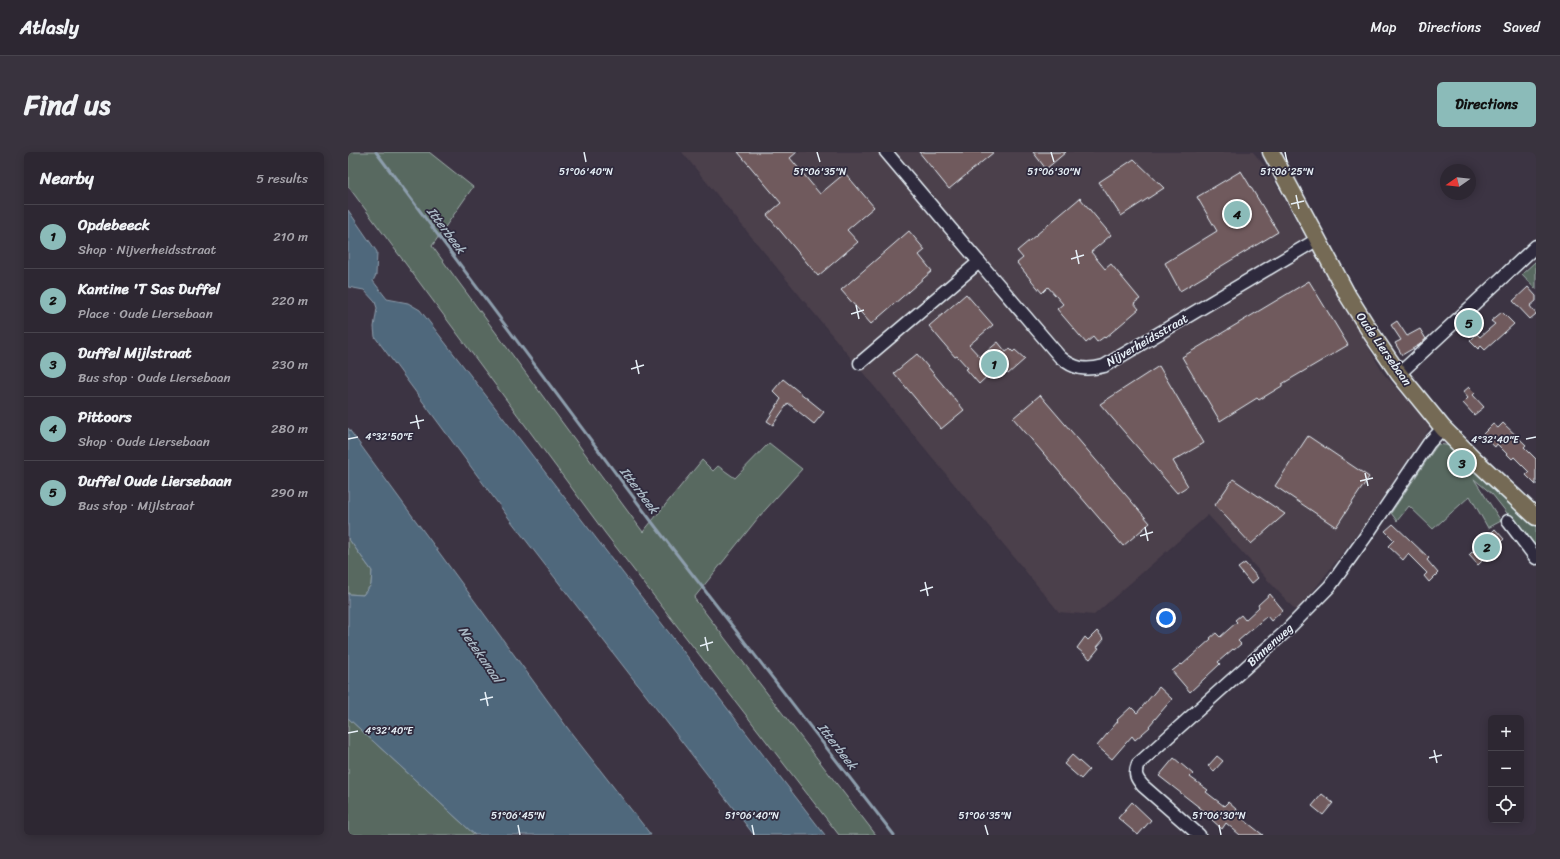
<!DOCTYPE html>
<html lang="en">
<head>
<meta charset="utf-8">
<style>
	:root { --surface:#2d2732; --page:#39333e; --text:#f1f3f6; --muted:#a7a5ac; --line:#48444d; --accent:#8bbbb9 }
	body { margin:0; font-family:Sriracha,sans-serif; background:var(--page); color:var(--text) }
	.controls { position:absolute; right:12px; bottom:12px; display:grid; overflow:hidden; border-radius:6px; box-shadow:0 2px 10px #0003 }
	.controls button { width:36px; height:36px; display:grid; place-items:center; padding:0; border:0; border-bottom:1px solid var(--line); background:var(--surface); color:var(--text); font:20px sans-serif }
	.compass { position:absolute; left:1092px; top:12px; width:36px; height:36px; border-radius:50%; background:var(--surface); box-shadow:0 2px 10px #0003; rotate:256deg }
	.you { position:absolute; left:818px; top:466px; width:14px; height:14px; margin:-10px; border:3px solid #fff; border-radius:50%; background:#1a73e8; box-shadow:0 0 0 6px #1a73e833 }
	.badge { display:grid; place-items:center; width:26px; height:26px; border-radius:50%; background:var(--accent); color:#111; font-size:13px; font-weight:700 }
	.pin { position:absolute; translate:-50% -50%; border:2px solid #fff; box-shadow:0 1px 4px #0006 }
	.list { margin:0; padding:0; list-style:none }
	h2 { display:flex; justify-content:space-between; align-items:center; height:52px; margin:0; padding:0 16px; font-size:17px }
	h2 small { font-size:13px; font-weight:400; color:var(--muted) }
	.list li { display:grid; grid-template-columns:26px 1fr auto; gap:12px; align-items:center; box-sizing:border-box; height:64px; padding:0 16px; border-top:1px solid var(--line) }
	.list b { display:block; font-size:15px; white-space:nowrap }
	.list p { margin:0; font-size:13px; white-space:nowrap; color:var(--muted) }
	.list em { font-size:13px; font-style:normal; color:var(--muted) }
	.icon { flex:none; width:22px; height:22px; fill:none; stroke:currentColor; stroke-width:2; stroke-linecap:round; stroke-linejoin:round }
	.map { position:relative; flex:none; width:1188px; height:683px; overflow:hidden; border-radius:6px }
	header { display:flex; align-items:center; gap:24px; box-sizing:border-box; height:56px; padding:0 20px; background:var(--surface); border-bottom:1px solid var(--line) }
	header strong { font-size:19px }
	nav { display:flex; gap:22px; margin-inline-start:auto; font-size:14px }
	.intro { display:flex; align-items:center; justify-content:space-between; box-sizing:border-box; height:96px; padding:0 24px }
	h1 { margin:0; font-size:28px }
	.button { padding:10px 18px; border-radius:6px; background:var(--accent); color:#111; font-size:14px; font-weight:700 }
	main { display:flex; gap:24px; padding:0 24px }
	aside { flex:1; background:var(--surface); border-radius:6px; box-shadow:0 2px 10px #0003 }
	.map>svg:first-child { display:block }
	.built { fill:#4b3f4b }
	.green { fill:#596960; stroke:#a0adac }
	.water { fill:#50677b; stroke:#8d9ead }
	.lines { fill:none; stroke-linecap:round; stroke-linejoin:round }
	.stream { stroke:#8d9ead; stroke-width:3 }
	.building { fill:#6f5a5d; stroke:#e8f1f8 }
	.minor-casing { stroke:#e8f1f8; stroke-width:15 }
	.major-casing { stroke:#e8f1f8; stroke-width:19 }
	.minor { stroke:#2f2a3d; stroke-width:12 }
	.major { stroke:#756a55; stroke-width:16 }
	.ticks { fill:none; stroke:#e8f1f8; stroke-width:1.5 }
	.labels { text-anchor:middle; stroke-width:3.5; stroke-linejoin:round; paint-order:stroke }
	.street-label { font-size:12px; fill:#e8f1f8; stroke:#2f2a3d }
	.water-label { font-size:13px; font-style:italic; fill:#abbac6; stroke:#2f2a3d }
	.ticks-label { font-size:10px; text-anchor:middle; fill:#e8f1f8; stroke:#2f2a3d; stroke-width:3.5; stroke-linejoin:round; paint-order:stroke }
</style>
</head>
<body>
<header>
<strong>Atlasly</strong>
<nav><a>Map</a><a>Directions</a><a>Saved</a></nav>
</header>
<div class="intro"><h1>Find us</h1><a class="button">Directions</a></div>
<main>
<aside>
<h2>Nearby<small>5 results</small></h2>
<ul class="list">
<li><span class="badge">1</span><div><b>Opdebeeck</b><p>Shop · Nijverheidsstraat</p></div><em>210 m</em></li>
<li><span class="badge">2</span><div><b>Kantine 'T Sas Duffel</b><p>Place · Oude Liersebaan</p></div><em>220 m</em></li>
<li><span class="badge">3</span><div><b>Duffel Mijlstraat</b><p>Bus stop · Oude Liersebaan</p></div><em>230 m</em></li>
<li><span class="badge">4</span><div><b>Pittoors</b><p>Shop · Oude Liersebaan</p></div><em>280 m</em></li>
<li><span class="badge">5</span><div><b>Duffel Oude Liersebaan</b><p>Bus stop · Mijlstraat</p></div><em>290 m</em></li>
</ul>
</aside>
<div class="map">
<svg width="1188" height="683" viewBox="0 0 1188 683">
	<rect width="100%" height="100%" fill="#3c3443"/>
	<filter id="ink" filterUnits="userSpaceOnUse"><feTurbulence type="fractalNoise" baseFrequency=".025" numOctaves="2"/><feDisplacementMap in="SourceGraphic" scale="8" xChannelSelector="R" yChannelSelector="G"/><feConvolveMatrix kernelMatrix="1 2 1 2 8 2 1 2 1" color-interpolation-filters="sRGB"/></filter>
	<g filter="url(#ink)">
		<!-- built -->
		<polygon class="built" points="334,0 905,0 920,18 1035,221 1083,274 1017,372 949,460 860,363 746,463 711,460"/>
		<!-- green -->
		<g class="green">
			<polygon points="0,0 81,0 125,35 84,94 295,380 354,308 365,319 370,314 387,326 421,291 454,317 410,366 346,446 528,683 491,683 257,381 0,34"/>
			<polygon points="1188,109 1188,137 1174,122"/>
			<polygon points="1090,292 1104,294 1188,373 1188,398 1144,342 1126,327 1153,369 1140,376 1122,344 1085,377 1061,354 1049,369 1043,361"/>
			<polygon points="0,386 24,419 23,433 15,443 0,442"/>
			<polygon points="0,566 127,683 0,683"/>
		</g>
		<!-- water -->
		<g class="water">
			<polygon points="0,58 29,100 28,123 25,129 39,147 60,151 72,158 477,683 406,683 163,369 27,185 26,175 29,156 27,150 16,138 0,135"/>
			<polygon points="0,276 224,582 303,683 127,683 0,566 0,442 15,443 23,433 24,419 0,386"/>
		</g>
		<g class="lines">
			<!-- stream -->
			<polyline class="stream" points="28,0 307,374 546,683"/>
		</g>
		<!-- building -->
		<g class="building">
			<polygon points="390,0 449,0 442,6 472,42 497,21 526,55 499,78 510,90 470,124 419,63 433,51"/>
			<polygon points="571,0 646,0 601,37"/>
			<polygon points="685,0 718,0 698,17"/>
			<polygon points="786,7 816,36 773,64 751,30"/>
			<polygon points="893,19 930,80 832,139 817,111 869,79 849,45"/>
			<polygon points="732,46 763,83 743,100 757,117 763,112 792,147 786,151 791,157 757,186 756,185 749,190 745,185 738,191 709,157 715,152 700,135 694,141 669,111 675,106 669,99"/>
			<polygon points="561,79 577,98 571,103 584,119 523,172 493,138"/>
			<polygon points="961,129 1000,193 934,232 934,234 911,248 909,246 872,269 834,205"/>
			<polygon points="1180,135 1188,144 1188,149 1182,154 1188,162 1182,167 1165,149"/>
			<polygon points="618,142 645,173 621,193 632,205 650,190 658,200 662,197 665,200 667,198 677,207 660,222 655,216 652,219 649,215 631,232 618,217 620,216 609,204 607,205 581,174"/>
			<polygon points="1154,160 1166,172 1137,198 1133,194 1130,197 1122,189 1129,182 1132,185 1147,172 1143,169"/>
			<polygon points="1049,169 1059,184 1072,177 1078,187 1071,193 1054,203 1047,191 1053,188 1043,173"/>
			<polygon points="569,202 616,258 593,277 546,221"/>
			<polygon points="811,214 856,291 825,309 840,334 829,341 752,252"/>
			<polygon points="435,227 476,260 466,272 440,251 425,273 419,269 433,247 425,239"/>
			<polygon points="1121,235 1127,241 1125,243 1136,255 1126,263 1115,251 1120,246 1115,240"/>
			<polygon points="692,243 802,371 775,394 665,266"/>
			<polygon points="1155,271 1178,293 1176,295 1188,307 1188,333 1178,323 1181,320 1166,305 1164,307 1149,292 1147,295 1134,283 1145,272 1150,276"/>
			<polygon points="960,284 1021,325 988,375 927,334"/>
			<polygon points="885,327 937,362 903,392 867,353"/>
			<polygon points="1045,372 1081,406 1079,408 1090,421 1081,430 1076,424 1079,421 1060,402 1055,408 1040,394 1046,388 1037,379"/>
			<polygon points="1147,377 1156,387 1130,413 1121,403"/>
			<polygon points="897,411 910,426 903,432 890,416"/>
			<polygon points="922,442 935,458 923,469 919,464 890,489 893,492 886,498 885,497 870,510 872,512 842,540 824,519 833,512 834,513 863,487 862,486 868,481 872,485 889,470 887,468 893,463 897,468 911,455 910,453"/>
			<polygon points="749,479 756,487 749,495 751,496 742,507 729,496 737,485 740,488"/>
			<polygon points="811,535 824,547 801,574 802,575 787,588 784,584 764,607 749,594 770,569 769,568 783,555 789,561"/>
			<polygon points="724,603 741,618 733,627 716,612"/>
			<polygon points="869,604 875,609 866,619 860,614"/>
			<polygon points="826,606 845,622 842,625 860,638 858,640 876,654 880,650 898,666 896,668 915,683 892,683 878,671 874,677 864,668 865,666 811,624"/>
			<polygon points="974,642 985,651 975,663 964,654"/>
			<polygon points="784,650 803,668 790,683 770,666"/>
		</g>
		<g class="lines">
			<!-- minor casing -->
			<g class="minor-casing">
				<g id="minor">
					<path d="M631,110L712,205C726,217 737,219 756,214L970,87"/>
					<polyline points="512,211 631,110 538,0"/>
					<polyline points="1051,222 1188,94"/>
					<polyline points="1160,369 1188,406"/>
					<path d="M851,683L795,634C788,626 786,622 790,612L936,481L982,434L1018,384L1081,291L1095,276"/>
				</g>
			</g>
			<!-- major casing -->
			<g class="major-casing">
				<polyline id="major" points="923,0 1000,144 1025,184 1051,222 1095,276 1126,307 1188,365"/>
			</g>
			<!-- minor -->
			<use href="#minor" class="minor"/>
			<!-- major -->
			<use href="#major" class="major"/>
		</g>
	</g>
	<!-- ticks -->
	<path class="ticks" d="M236,0L238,10M469,0L472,10M703,0L706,10M937,0L939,10M948,43L951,57M943,52L956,49M728,98L731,112M723,107L736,103M508,153L511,167M503,162L516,158M288,208L291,222M283,217L296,213M68,263L71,277M62,271L76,268M0,287L10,285M1178,287L1188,285M1017,321L1020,334M1012,329L1025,326M797,375L800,389M792,384L805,380M577,430L580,444M572,439L585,435M357,485L360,499M352,494L365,490M137,540L140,554M132,548L145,545M0,581L10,579M1086,598L1089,611M1081,606L1094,603M170,673L172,683M404,673L406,683M637,673L640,683M871,673L873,683"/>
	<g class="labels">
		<!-- street labels -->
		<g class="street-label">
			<text transform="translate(799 188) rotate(-30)" y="4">Nijverheidsstraat</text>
			<text transform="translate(1036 197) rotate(55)" y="4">Oude Liersebaan</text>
			<text transform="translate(922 493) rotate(-42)" y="4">Binnenweg</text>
		</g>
		<!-- water labels -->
		<g class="water-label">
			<text transform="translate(99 78) rotate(53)" y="5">Itterbeek</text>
			<text transform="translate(292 338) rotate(53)" y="5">Itterbeek</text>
			<text transform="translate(133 502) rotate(55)" y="5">Netekanaal</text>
			<text transform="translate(490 594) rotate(52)" y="5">Itterbeek</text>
		</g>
	</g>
	<g class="ticks-label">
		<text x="238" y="23">51°06'40"N</text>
		<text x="472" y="23">51°06'35"N</text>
		<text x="706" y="23">51°06'30"N</text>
		<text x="939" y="23">51°06'25"N</text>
		<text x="41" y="288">4°32'50"E</text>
		<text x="1147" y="291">4°32'40"E</text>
		<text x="41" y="582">4°32'40"E</text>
		<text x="170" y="667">51°06'45"N</text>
		<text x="404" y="667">51°06'40"N</text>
		<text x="637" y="667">51°06'35"N</text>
		<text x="871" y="667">51°06'30"N</text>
	</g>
</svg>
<div class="controls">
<button>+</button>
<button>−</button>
<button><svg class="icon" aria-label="locate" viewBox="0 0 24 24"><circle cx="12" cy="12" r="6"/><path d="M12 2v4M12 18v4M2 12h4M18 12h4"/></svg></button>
</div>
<svg class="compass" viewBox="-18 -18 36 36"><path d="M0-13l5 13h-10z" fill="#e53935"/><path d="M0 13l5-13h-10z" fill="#a7a5ac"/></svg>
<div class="you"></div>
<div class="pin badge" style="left:646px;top:212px">1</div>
<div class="pin badge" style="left:1139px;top:395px">2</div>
<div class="pin badge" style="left:1114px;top:311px">3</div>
<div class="pin badge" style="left:889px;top:62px">4</div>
<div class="pin badge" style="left:1121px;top:171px">5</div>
</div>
</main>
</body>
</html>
